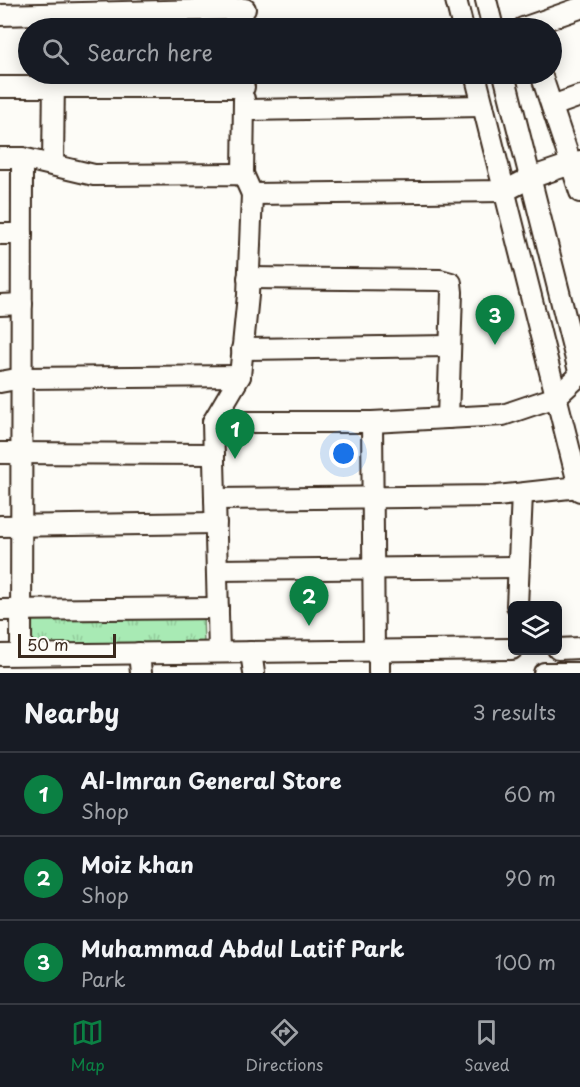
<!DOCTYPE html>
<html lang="en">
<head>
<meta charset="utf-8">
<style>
	:root { --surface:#171b24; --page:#20242c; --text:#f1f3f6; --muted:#9ea1a6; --line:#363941; --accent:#0b8043 }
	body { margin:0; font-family:"Playpen Sans",sans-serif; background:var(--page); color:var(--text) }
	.controls { position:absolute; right:18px; bottom:18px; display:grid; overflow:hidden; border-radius:9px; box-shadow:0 3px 15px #0003 }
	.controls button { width:54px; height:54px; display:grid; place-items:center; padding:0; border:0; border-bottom:2px solid var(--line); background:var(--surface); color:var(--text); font:30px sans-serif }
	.scale { position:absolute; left:18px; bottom:15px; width:98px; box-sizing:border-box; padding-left:6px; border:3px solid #3b2a1e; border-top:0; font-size:16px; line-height:21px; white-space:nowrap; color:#3b2a1e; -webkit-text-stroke:4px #fdfcf7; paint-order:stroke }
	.you { position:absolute; left:344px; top:454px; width:21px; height:21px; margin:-15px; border:4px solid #fff; border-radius:50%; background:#1a73e8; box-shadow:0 0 0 9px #1a73e833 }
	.badge { display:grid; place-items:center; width:39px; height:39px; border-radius:50%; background:var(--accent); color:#fff; font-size:20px; font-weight:700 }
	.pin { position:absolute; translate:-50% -50px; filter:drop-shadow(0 2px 3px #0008) }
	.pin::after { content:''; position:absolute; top:32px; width:21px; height:18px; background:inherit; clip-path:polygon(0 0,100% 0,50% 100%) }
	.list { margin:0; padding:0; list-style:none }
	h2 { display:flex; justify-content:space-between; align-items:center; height:78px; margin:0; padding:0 24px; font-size:26px }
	h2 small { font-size:20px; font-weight:400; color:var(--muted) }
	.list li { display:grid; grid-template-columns:39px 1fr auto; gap:18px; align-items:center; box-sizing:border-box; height:84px; padding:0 24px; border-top:2px solid var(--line) }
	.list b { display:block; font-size:22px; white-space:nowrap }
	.list p { margin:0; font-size:20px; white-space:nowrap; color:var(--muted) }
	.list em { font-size:20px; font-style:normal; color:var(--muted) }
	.icon { flex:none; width:33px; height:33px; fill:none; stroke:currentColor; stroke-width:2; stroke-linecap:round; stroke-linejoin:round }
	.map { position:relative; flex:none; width:580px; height:673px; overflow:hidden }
	.search { position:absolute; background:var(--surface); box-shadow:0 3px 15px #0003; left:18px; right:18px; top:18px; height:66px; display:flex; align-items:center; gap:15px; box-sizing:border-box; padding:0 21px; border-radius:33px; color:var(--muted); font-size:22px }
	.sheet { height:330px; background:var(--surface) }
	nav { display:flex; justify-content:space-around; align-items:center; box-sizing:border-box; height:84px; border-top:2px solid var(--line); background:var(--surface); font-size:16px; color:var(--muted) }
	nav a { display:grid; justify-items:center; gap:3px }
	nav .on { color:var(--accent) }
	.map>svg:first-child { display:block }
	.grass { fill:url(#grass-tufts); stroke:#728a69; stroke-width:1.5 }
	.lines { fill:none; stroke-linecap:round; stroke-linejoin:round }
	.minor-casing { stroke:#3b2a1e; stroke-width:24 }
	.minor { stroke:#fdfcf7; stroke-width:20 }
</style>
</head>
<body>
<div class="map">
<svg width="580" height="673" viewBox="0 0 580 673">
	<defs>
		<pattern id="grass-tufts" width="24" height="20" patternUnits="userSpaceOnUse" patternTransform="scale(1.5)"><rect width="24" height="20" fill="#a8eab4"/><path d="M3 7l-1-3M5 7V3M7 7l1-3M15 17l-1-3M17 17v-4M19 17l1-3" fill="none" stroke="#92c99a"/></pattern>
	</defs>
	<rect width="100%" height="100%" fill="#fdfcf7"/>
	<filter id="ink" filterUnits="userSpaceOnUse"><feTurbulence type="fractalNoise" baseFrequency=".0167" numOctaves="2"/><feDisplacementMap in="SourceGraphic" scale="12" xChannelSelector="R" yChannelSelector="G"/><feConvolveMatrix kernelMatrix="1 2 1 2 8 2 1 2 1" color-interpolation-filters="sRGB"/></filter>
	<g filter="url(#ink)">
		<!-- grass -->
		<polygon class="grass" points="203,614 204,643 30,646 30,616"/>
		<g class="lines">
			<!-- minor casing -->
			<g class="minor-casing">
				<g id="minor">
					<polyline points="456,0 463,28"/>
					<polyline points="486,0 493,28"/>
					<polyline points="0,15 245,9"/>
					<polyline points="523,28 580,8"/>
					<polyline points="475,74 580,491"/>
					<polyline points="504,74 580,375"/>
					<polyline points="541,74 571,164 580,161"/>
					<polyline points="0,87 244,87"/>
					<polyline points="552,106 580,96"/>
					<polyline points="244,110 483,106"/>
					<polyline points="0,158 22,158 94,175 243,174 252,194 505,191 530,178 571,164 580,192"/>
					<polyline points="53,165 54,76"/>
					<polyline points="243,174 244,99"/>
					<polyline points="0,234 22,234"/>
					<polyline points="248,278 440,280 451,283 452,292 448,418"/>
					<polyline points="0,305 22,304"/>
					<polyline points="242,349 449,346"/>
					<polyline points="0,382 22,378 240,376"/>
					<polyline points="213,422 372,422 503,415 556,397 580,375"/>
					<polyline points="372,422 374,651"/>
					<polyline points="0,453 214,454"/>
					<polyline points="215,499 497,496 579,487"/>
					<polyline points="0,526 216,523"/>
					<polyline points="217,570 518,567"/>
					<polyline points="517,606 522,494"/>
					<polyline points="0,610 218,608"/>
					<polyline points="558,649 580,648"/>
					<polyline points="219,652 213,422 240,376 248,295 252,194"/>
					<polyline points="251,652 254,673"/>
					<polyline points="139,653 141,673"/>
					<polyline points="21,654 22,158"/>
					<polyline points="0,655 512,649"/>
					<polyline points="379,673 379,650"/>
					<polyline points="544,673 580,673"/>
				</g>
			</g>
			<!-- minor -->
			<use href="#minor" class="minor"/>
		</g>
	</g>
</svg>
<div class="controls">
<button><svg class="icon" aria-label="layers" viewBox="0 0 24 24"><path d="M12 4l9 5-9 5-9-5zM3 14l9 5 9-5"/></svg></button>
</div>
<div class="scale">50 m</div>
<div class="you"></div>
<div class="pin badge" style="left:235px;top:459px">1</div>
<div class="pin badge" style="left:309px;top:626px">2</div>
<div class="pin badge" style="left:495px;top:345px">3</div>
<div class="search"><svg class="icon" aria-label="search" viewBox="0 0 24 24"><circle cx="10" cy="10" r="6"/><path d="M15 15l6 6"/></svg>Search here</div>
</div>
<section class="sheet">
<h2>Nearby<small>3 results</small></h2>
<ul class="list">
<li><span class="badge">1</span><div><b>Al-Imran General Store</b><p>Shop</p></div><em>60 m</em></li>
<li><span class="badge">2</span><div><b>Moiz khan</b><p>Shop</p></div><em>90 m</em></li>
<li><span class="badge">3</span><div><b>Muhammad Abdul Latif Park</b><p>Park</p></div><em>100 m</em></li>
</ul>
</section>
<nav>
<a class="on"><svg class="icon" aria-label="map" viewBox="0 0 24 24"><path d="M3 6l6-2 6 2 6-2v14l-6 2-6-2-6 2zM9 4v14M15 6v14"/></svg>Map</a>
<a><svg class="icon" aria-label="directions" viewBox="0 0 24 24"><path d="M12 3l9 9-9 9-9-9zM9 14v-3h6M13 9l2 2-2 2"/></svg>Directions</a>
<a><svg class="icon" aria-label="saved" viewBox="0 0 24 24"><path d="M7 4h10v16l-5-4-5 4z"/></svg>Saved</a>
</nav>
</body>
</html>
